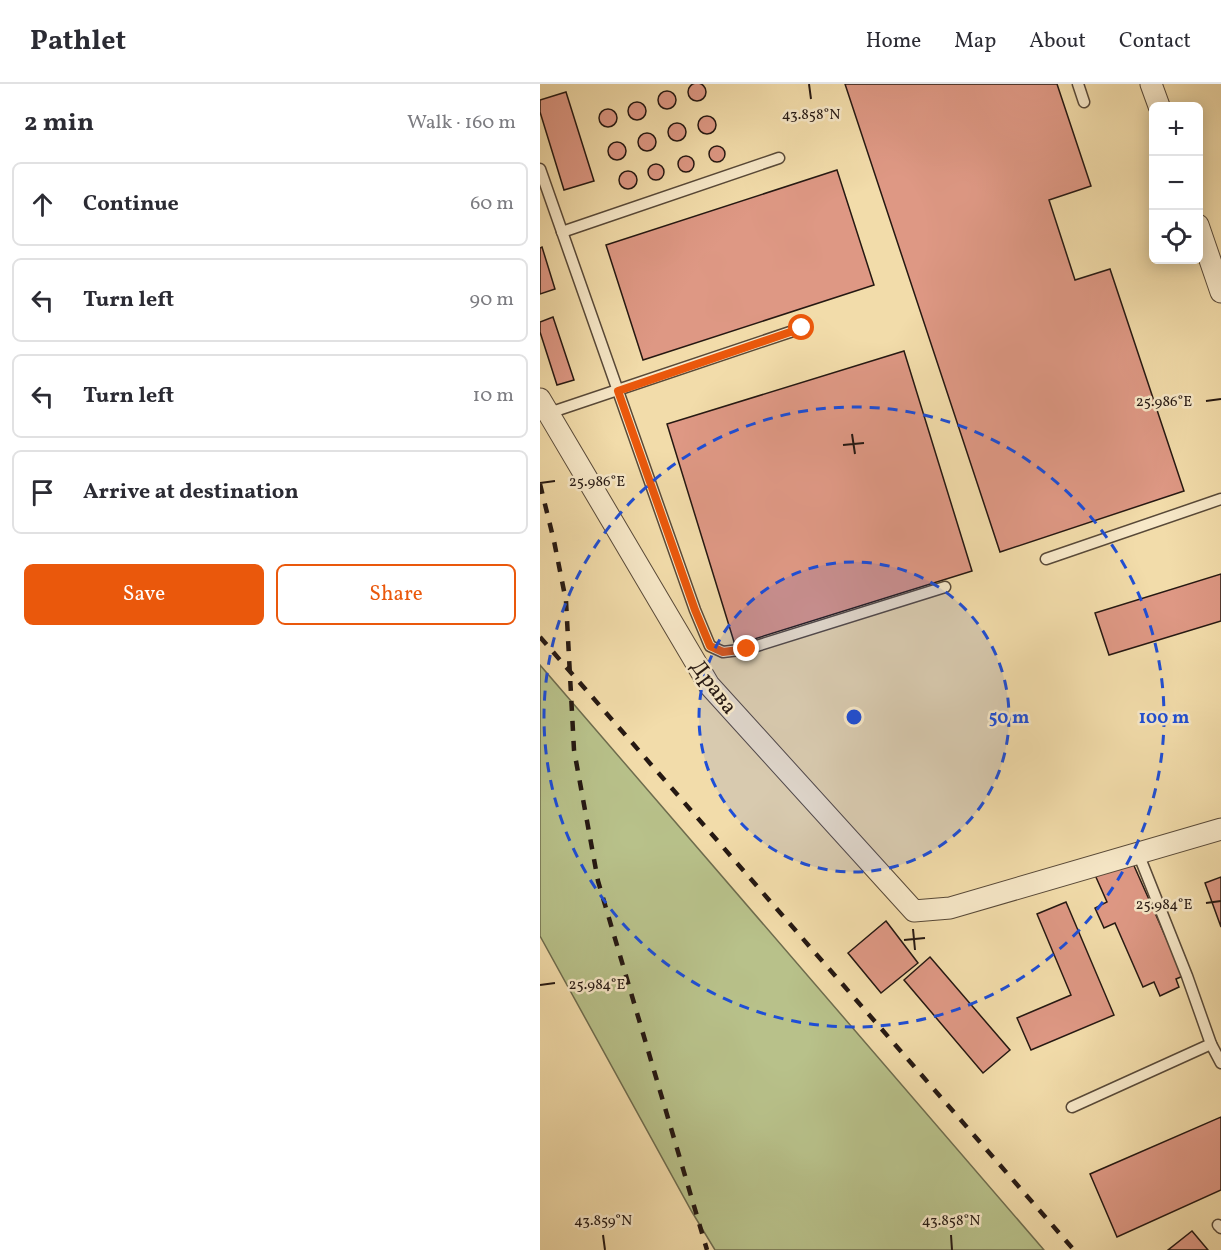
<!DOCTYPE html>
<html lang="en">
<head>
<meta charset="utf-8">
<style>
	:root { --surface:#fff; --page:#f2f2f3; --text:#2b2b33; --muted:#7c7c81; --line:#e1e1e2; --accent:#ea580c }
	body { margin:0; font-family:Vollkorn,serif; background:var(--page); color:var(--text) }
	.controls { position:absolute; right:18px; top:18px; display:grid; overflow:hidden; border-radius:9px; box-shadow:0 3px 15px #0003 }
	.controls button { width:54px; height:54px; display:grid; place-items:center; padding:0; border:0; border-bottom:2px solid var(--line); background:var(--surface); color:var(--text); font:30px sans-serif }
	.stop { position:absolute; width:18px; height:18px; margin:-14px; border:4px solid #ea580c; border-radius:50%; background:#fff }
	.stop.end { background:#ea580c; border-color:#fff; box-shadow:0 2px 6px #0008 }
	.list { margin:0; padding:0; list-style:none }
	h2 { display:flex; justify-content:space-between; align-items:center; height:78px; margin:0; padding:0 24px; font-size:26px }
	h2 small { font-size:20px; font-weight:400; color:var(--muted) }
	.list li { display:grid; grid-template-columns:39px 1fr auto; gap:18px; align-items:center; box-sizing:border-box; height:84px; margin:0 12px 12px; padding:0 12px; border:2px solid var(--line); border-radius:9px }
	.list b { display:block; font-size:22px; white-space:nowrap }
	.list em { font-size:20px; font-style:normal; color:var(--muted) }
	.actions { display:flex; gap:12px; padding:18px 24px }
	.actions a { flex:1; padding:14px 0; border:2px solid var(--accent); border-radius:9px; text-align:center; font-size:21px; color:var(--accent) }
	.actions .main { background:var(--accent); color:#fff }
	.icon { flex:none; width:33px; height:33px; fill:none; stroke:currentColor; stroke-width:2; stroke-linecap:round; stroke-linejoin:round }
	.map { position:relative; flex:none; width:681px; height:1166px; overflow:hidden }
	header { display:flex; align-items:center; gap:36px; box-sizing:border-box; height:84px; padding:0 30px; background:var(--surface); border-bottom:2px solid var(--line) }
	header strong { font-size:28px }
	nav { display:flex; gap:33px; margin-inline-start:auto; font-size:21px }
	main { display:flex }
	aside { flex:1; background:var(--surface) }
	.map>svg:first-child { display:block }
	.green { fill:#b8c18a; stroke:#6e6c4e; stroke-width:1.5 }
	.building { fill:#de9884; stroke:#251812; stroke-width:1.5 }
	.lines { fill:none; stroke-linecap:round; stroke-linejoin:round }
	.service-casing { stroke:#584938; stroke-width:13 }
	.minor-casing { stroke:#584938; stroke-width:23 }
	.service { stroke:#f7e8c8; stroke-width:10 }
	.minor { stroke:#f7e8c8; stroke-width:21 }
	.rail { stroke:#251812; stroke-width:4.5; stroke-dasharray:10 10; stroke-linecap:butt }
	.route { stroke:#ea580c; stroke-width:8 }
	.ticks { fill:none; stroke:#251812; stroke-width:2 }
	.ring { fill:none; stroke:#1d4ed8; stroke-width:3; stroke-dasharray:10 8 }
	.labels { text-anchor:middle; stroke-width:5; stroke-linejoin:round; paint-order:stroke }
	.street-label { font-size:22px; fill:#251812; stroke:#f7e8c8 }
	.ticks-label { font-size:15px; text-anchor:middle; fill:#251812; stroke:#f7e8c8; stroke-width:5; stroke-linejoin:round; paint-order:stroke }
	.centre { fill:#1d4ed8; stroke:#f7e8c8; stroke-width:3 }
	.ring-label { font-size:18px; text-anchor:middle; font-weight:bold; fill:#1d4ed8; stroke:#f7e8c8; stroke-width:5; stroke-linejoin:round; paint-order:stroke }
</style>
</head>
<body>
<header>
<strong>Pathlet</strong>
<nav><a>Home</a><a>Map</a><a>About</a><a>Contact</a></nav>
</header>
<main>
<aside>
<h2>2 min<small>Walk · 160 m</small></h2>
<ul class="list">
<li><svg class="icon" aria-label="ahead" viewBox="0 0 24 24"><path d="M12 20V5M6 11l6-6 6 6"/></svg><div><b>Continue</b></div><em>60 m</em></li>
<li><svg class="icon" aria-label="left" viewBox="0 0 24 24"><path d="M17 20v-9H6M10 6l-5 5 5 5"/></svg><div><b>Turn left</b></div><em>90 m</em></li>
<li><svg class="icon" aria-label="left" viewBox="0 0 24 24"><path d="M17 20v-9H6M10 6l-5 5 5 5"/></svg><div><b>Turn left</b></div><em>10 m</em></li>
<li><svg class="icon" aria-label="arrive" viewBox="0 0 24 24"><path d="M6 21V4h12l-3 4 3 4H6"/></svg><div><b>Arrive at destination</b></div></li>
</ul>
<div class="actions"><a class="main">Save</a><a>Share</a></div>
</aside>
<div class="map">
<svg width="681" height="1166" viewBox="0 0 681 1166">
	<rect width="100%" height="100%" fill="#f2dcaa"/>
	<filter id="stains"><feTurbulence type="fractalNoise" baseFrequency=".00333" numOctaves="4"/><feColorMatrix values="0 0 0 0 .2 0 0 0 0 .09 0 0 0 0 .02 0 0 0 .5 -.17"/></filter>
	<radialGradient id="worn" r=".72"><stop offset=".6" stop-color="#630" stop-opacity="0"/><stop offset="1" stop-color="#630" stop-opacity=".3"/></radialGradient>
	<!-- green -->
	<polygon class="green" points="0,581 504,1166 175,1166 152,1128 0,852"/>
	<!-- building -->
	<g class="building">
		<circle cx="157" cy="8" r="9"/>
		<polygon points="305,0 517,0 551,102 509,116 535,196 570,185 644,407 460,468"/>
		<circle cx="127" cy="16" r="9"/>
		<polygon points="26,8 54,97 24,106 0,28 0,16"/>
		<circle cx="97" cy="27" r="9"/>
		<circle cx="68" cy="34" r="9"/>
		<circle cx="167" cy="41" r="9"/>
		<circle cx="137" cy="48" r="9"/>
		<circle cx="107" cy="58" r="9"/>
		<circle cx="77" cy="67" r="9"/>
		<circle cx="177" cy="70" r="8"/>
		<circle cx="146" cy="80" r="8"/>
		<circle cx="116" cy="88" r="8"/>
		<polygon points="297,86 334,201 103,276 66,161"/>
		<circle cx="88" cy="96" r="9"/>
		<polygon points="2,163 15,205 0,210 0,164"/>
		<polygon points="13,233 34,296 17,301 0,248 0,238"/>
		<polygon points="364,267 432,487 195,561 127,340"/>
		<polygon points="681,490 681,537 569,571 555,529"/>
		<polygon points="591,775 643,892 636,895 639,903 620,912 614,898 603,903 575,839 564,844 555,824 567,818 555,791"/>
		<polygon points="681,793 681,843 665,799"/>
		<polygon points="526,818 574,931 491,966 477,934 531,911 497,830"/>
		<polygon points="346,837 378,879 341,909 308,869"/>
		<polygon points="390,873 470,966 443,989 364,896"/>
		<polygon points="681,1033 681,1106 577,1153 550,1090"/>
		<polygon points="652,1147 668,1166 628,1166"/>
	</g>
	<g class="lines">
		<!-- service casing -->
		<g class="service-casing">
			<g id="service">
				<polyline points="538,0 544,18"/>
				<polyline points="0,85 155,526 170,562 183,568 207,565 405,503"/>
				<polyline points="22,148 239,74"/>
				<polyline points="9,329 262,244"/>
				<polyline points="506,475 681,415"/>
				<polyline points="671,960 681,979"/>
				<polyline points="532,1023 671,960 647,892 598,769"/>
				<polyline points="678,1141 681,1144"/>
			</g>
		</g>
		<!-- minor casing -->
		<g class="minor-casing">
			<g id="minor">
				<polyline points="611,0 619,22"/>
				<polyline points="658,141 681,208"/>
				<polyline points="0,315 169,601 374,827 410,824 681,745"/>
			</g>
		</g>
		<!-- service -->
		<use href="#service" class="service"/>
		<!-- minor -->
		<use href="#minor" class="minor"/>
		<!-- rail -->
		<g class="rail">
			<polyline points="0,400 14,457 26,517 34,666 58,797 167,1166"/>
			<polyline points="0,553 534,1166"/>
		</g>
	</g>
	<g class="lines">
		<!-- route -->
		<polyline class="route" points="207,565 183,568 170,562 155,526 78,307 262,244"/>
	</g>
	<!-- ticks -->
	<path class="ticks" d="M269,0L271,15M666,317L681,315M312,350L315,370M303,361L324,359M0,399L15,397M666,819L681,817M373,845L375,866M364,856L385,854M0,901L15,899M63,1151L65,1166M411,1151L412,1166"/>
	<!-- distance rings -->
	<circle cx="314" cy="633" r="155" fill="#1d4ed8" fill-opacity=".12"/>
	<g class="ring">
		<circle cx="314" cy="633" r="155"/>
		<circle cx="314" cy="633" r="310"/>
	</g>
	<g class="labels">
		<!-- street labels -->
		<g class="street-label">
			<text transform="translate(175 602) rotate(53)" y="8">Драва</text>
		</g>
	</g>
	<g class="ticks-label">
		<text x="271" y="35">43.858°N</text>
		<text x="624" y="322">25.986°E</text>
		<text x="57" y="402">25.986°E</text>
		<text x="624" y="825">25.984°E</text>
		<text x="57" y="905">25.984°E</text>
		<text x="63" y="1141">43.859°N</text>
		<text x="411" y="1141">43.858°N</text>
	</g>
	<circle cx="314" cy="633" r="9" class="centre"/>
	<g class="ring-label">
		<text x="469" y="639">50 m</text>
		<text x="624" y="639">100 m</text>
	</g>
	<rect width="100%" height="100%" filter="url(#stains)"/>
	<rect width="100%" height="100%" fill="url(#worn)"/>
</svg>
<div class="controls">
<button>+</button>
<button>−</button>
<button><svg class="icon" aria-label="locate" viewBox="0 0 24 24"><circle cx="12" cy="12" r="6"/><path d="M12 2v4M12 18v4M2 12h4M18 12h4"/></svg></button>
</div>
<div class="stop" style="left:262px;top:244px"></div>
<div class="stop end" style="left:207px;top:565px"></div>
</div>
</main>
</body>
</html>
